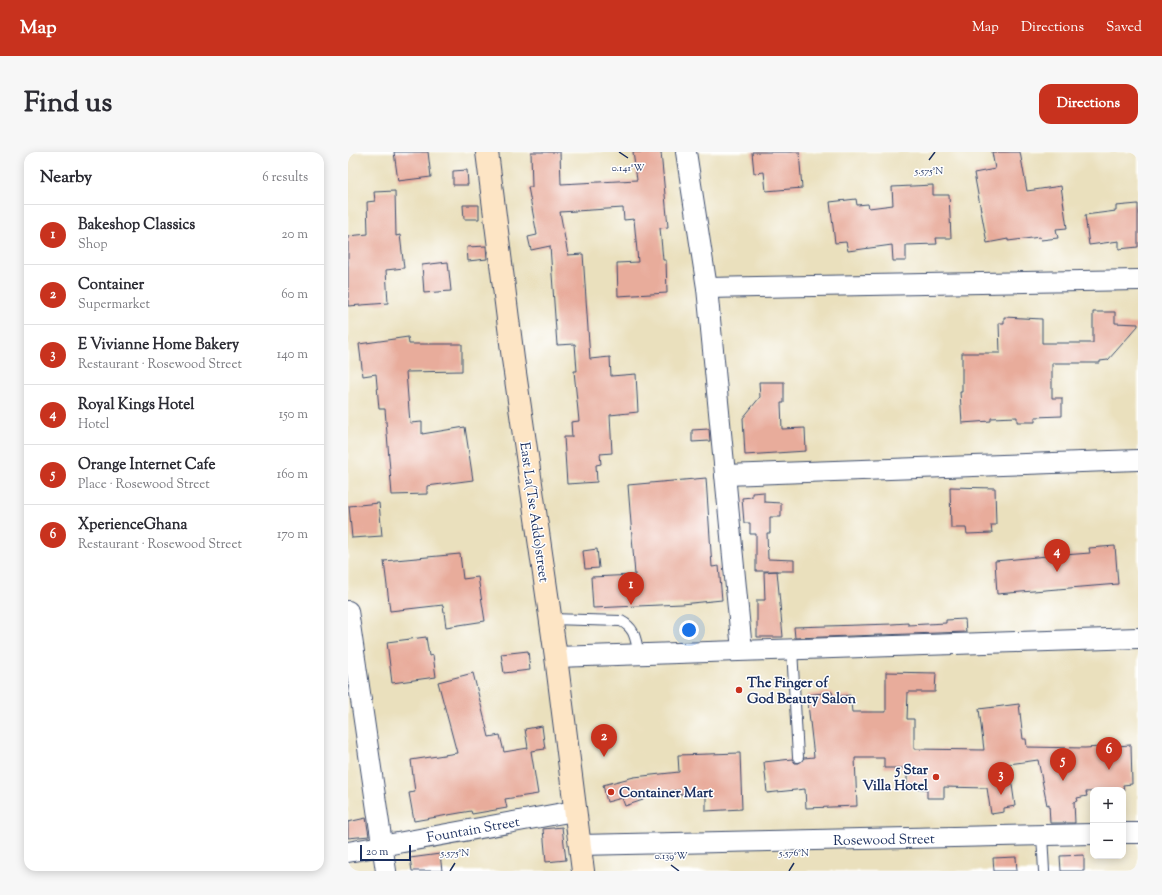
<!DOCTYPE html>
<html lang="en">
<head>
<meta charset="utf-8">
<style>
	:root { --surface:#fff; --page:#f7f7f7; --text:#2b2b33; --muted:#7c7c81; --line:#e1e1e2; --accent:#c8321e }
	body { margin:0; font-family:"Sorts Mill Goudy",serif; background:var(--page); color:var(--text) }
	.controls { position:absolute; right:12px; bottom:12px; display:grid; overflow:hidden; border-radius:8px; box-shadow:0 2px 10px #0003 }
	.controls button { width:36px; height:36px; display:grid; place-items:center; padding:0; border:0; border-bottom:1px solid var(--line); background:var(--surface); color:var(--text); font:20px sans-serif }
	.scale { position:absolute; left:12px; bottom:10px; width:51px; box-sizing:border-box; padding-left:4px; border:2px solid #1b2f5e; border-top:0; font-size:11px; line-height:14px; white-space:nowrap; color:#1b2f5e; -webkit-text-stroke:3px #fff; paint-order:stroke }
	.you { position:absolute; left:341px; top:478px; width:14px; height:14px; margin:-10px; border:3px solid #fff; border-radius:50%; background:#1a73e8; box-shadow:0 0 0 6px #1a73e833 }
	.badge { display:grid; place-items:center; width:26px; height:26px; border-radius:50%; background:var(--accent); color:#fff; font-size:13px; font-weight:700 }
	.pin { position:absolute; translate:-50% -33px; filter:drop-shadow(0 1px 2px #0008) }
	.pin::after { content:''; position:absolute; top:21px; width:14px; height:12px; background:inherit; clip-path:polygon(0 0,100% 0,50% 100%) }
	.list { margin:0; padding:0; list-style:none }
	h2 { display:flex; justify-content:space-between; align-items:center; height:52px; margin:0; padding:0 16px; font-size:17px }
	h2 small { font-size:13px; font-weight:400; color:var(--muted) }
	.list li { display:grid; grid-template-columns:26px 1fr auto; gap:12px; align-items:center; box-sizing:border-box; height:60px; padding:0 16px; border-top:1px solid var(--line) }
	.list b { display:block; font-size:15px; white-space:nowrap }
	.list p { margin:0; font-size:13px; white-space:nowrap; color:var(--muted) }
	.list em { font-size:13px; font-style:normal; color:var(--muted) }
	.map { position:relative; flex:none; width:790px; height:719px; overflow:hidden; border-radius:12px }
	header { display:flex; align-items:center; gap:24px; box-sizing:border-box; height:56px; padding:0 20px; background:var(--accent); color:#fff }
	header strong { font-size:19px }
	nav { display:flex; gap:22px; margin-inline-start:auto; font-size:14px }
	.intro { display:flex; align-items:center; justify-content:space-between; box-sizing:border-box; height:96px; padding:0 24px }
	h1 { margin:0; font-size:28px }
	.button { padding:10px 18px; border-radius:12px; background:var(--accent); color:#fff; font-size:14px; font-weight:700 }
	main { display:flex; gap:24px; padding:0 24px }
	aside { flex:1; background:var(--surface); border-radius:12px; box-shadow:0 2px 10px #0003 }
	.map>svg:first-child { display:block }
	.building { fill:#e8ac9b }
	.lines { fill:none; stroke-linecap:round; stroke-linejoin:round }
	.lane-casing { stroke:#3a4a6c; stroke-width:12 }
	.street-casing { stroke:#3a4a6c; stroke-width:22 }
	.secondary-casing { stroke:#3a4a6c; stroke-width:24 }
	.lane { stroke:#fff; stroke-width:10 }
	.street { stroke:#fff; stroke-width:20 }
	.secondary { stroke:#fde5c5; stroke-width:22 }
	.ticks { fill:none; stroke:#1b2f5e; stroke-width:1.5 }
	.poi-dot { fill:#c8321e; stroke:#fff; stroke-width:1.5 }
	.labels { text-anchor:middle; stroke-width:3; stroke-linejoin:round; paint-order:stroke }
	.street-label { font-size:14px; fill:#1b2f5e; stroke:#fff }
	.poi-label { font-size:14px; font-weight:bold; fill:#1b2f5e; stroke:#fff; text-anchor:start }
	.ticks-label { font-size:10px; text-anchor:middle; fill:#1b2f5e; stroke:#fff; stroke-width:3; stroke-linejoin:round; paint-order:stroke }
</style>
</head>
<body>
<header>
<strong>Map</strong>
<nav><a>Map</a><a>Directions</a><a>Saved</a></nav>
</header>
<div class="intro"><h1>Find us</h1><a class="button">Directions</a></div>
<main>
<aside>
<h2>Nearby<small>6 results</small></h2>
<ul class="list">
<li><span class="badge">1</span><div><b>Bakeshop Classics</b><p>Shop</p></div><em>20 m</em></li>
<li><span class="badge">2</span><div><b>Container</b><p>Supermarket</p></div><em>60 m</em></li>
<li><span class="badge">3</span><div><b>E Vivianne Home Bakery</b><p>Restaurant · Rosewood Street</p></div><em>140 m</em></li>
<li><span class="badge">4</span><div><b>Royal Kings Hotel</b><p>Hotel</p></div><em>150 m</em></li>
<li><span class="badge">5</span><div><b>Orange Internet Cafe</b><p>Place · Rosewood Street</p></div><em>160 m</em></li>
<li><span class="badge">6</span><div><b>XperienceGhana</b><p>Restaurant · Rosewood Street</p></div><em>170 m</em></li>
</ul>
</aside>
<div class="map">
<svg width="790" height="719" viewBox="0 0 790 719">
	<rect width="100%" height="100%" fill="#fff"/>
	<filter id="ink" filterUnits="userSpaceOnUse"><feTurbulence type="fractalNoise" baseFrequency=".025" numOctaves="2"/><feDisplacementMap in="SourceGraphic" scale="8" xChannelSelector="R" yChannelSelector="G"/><feConvolveMatrix kernelMatrix="1 2 1 2 8 2 1 2 1" color-interpolation-filters="sRGB"/></filter>
	<filter id="wash" filterUnits="userSpaceOnUse"><feTurbulence type="fractalNoise" baseFrequency=".012" numOctaves="4" result="noise"/><feDisplacementMap in="SourceGraphic" scale="16" xChannelSelector="R" yChannelSelector="G"/><feGaussianBlur stdDeviation="0.9" result="paint"/><feColorMatrix in="noise" values="0 0 0 0 0 0 0 0 0 0 0 0 0 0 0 0 0 1.4 0 .05"/><feComposite in="paint" operator="in"/></filter>
	<g filter="url(#wash)">
		<rect width="100%" height="100%" fill="#eae0bd"/>
		<g id="blocks">
			<!-- building -->
			<g class="building">
				<polygon points="46,0 80,0 83,25 50,29"/>
				<polygon points="183,0 212,0 213,32 289,28 285,0 313,0 320,75 312,76 315,108 318,108 319,141 270,144 269,111 290,110 286,67 276,68 275,56 212,60 220,103 235,102 242,207 262,205 263,224 288,222 290,260 262,263 264,301 252,302 253,312 248,313 249,330 219,332 216,285 224,285 223,270 231,269 226,219 229,219 227,192 209,193 202,94 183,98 180,85 189,83 180,35 184,35"/>
				<polygon points="404,0 451,0 454,36 418,39 416,20 406,21"/>
				<polygon points="644,0 672,0 679,39 713,34 719,76 708,77 710,86 693,88 692,85 660,89 660,87 639,91 626,21 647,17"/>
				<polygon points="119,18 120,33 105,33 105,19"/>
				<polygon points="585,33 585,43 601,43 603,86 588,86 589,92 558,93 558,109 545,109 544,93 500,99 498,90 487,91 482,50 508,47 509,53 520,52 521,56 545,53 544,35"/>
				<polygon points="47,39 48,84 52,83 56,116 38,118 40,151 0,154 0,84 20,82 19,50 27,49 26,40"/>
				<polygon points="790,52 790,95 771,97 771,89 741,93 737,63 768,59 768,54"/>
				<polygon points="115,53 131,53 131,67 116,67"/>
				<polygon points="138,94 139,107 120,109 119,95"/>
				<polygon points="100,110 103,139 76,141 74,113"/>
				<polygon points="745,160 767,160 767,171 790,172 790,174 760,208 752,209 752,211 704,211 704,246 714,246 714,264 687,265 687,270 669,270 669,265 643,266 643,269 614,271 612,240 614,240 614,201 652,201 651,171 656,171 656,165 694,167 694,191 745,191"/>
				<polygon points="60,185 61,192 114,192 114,219 58,220 62,271 74,270 74,282 117,275 125,328 79,334 79,342 44,343 37,257 31,257 28,222 15,224 11,192"/>
				<polygon points="411,230 436,230 436,251 433,251 434,277 457,276 458,299 397,303 395,266 412,245"/>
				<polygon points="361,277 362,289 344,290 344,278"/>
				<polygon points="358,326 364,415 371,414 374,448 334,452 245,456 243,425 287,423 280,333"/>
				<polygon points="602,335 647,336 648,373 643,373 644,381 619,382 618,376 603,376"/>
				<polygon points="416,340 416,350 433,351 433,365 422,365 422,381 419,381 420,407 446,408 446,419 408,419 408,382 402,382 402,371 396,371 394,346 404,345 404,341"/>
				<polygon points="31,351 34,384 4,386 1,354"/>
				<polygon points="767,394 770,432 649,442 647,409 699,404 699,399 715,397 716,403 742,401 741,396"/>
				<polygon points="249,397 251,416 237,417 235,399"/>
				<polygon points="112,402 115,427 130,425 137,469 98,475 95,453 42,459 36,409"/>
				<polygon points="429,419 435,485 409,485 409,448 417,448 416,420"/>
				<polygon points="617,467 618,480 447,486 446,475 544,472 560,471 560,473 598,471 598,468"/>
				<polygon points="78,485 81,504 85,503 88,525 44,531 39,490"/>
				<polygon points="180,499 182,518 156,521 153,502"/>
				<polygon points="538,520 588,521 587,540 560,540 559,567 566,567 566,597 636,598 631,557 671,552 675,587 678,587 679,595 737,596 783,593 784,632 775,633 776,638 738,640 739,644 729,646 730,649 726,650 727,671 702,671 701,652 699,653 690,608 661,612 667,654 656,656 656,660 643,662 639,636 596,635 596,646 579,646 579,637 559,636 559,616 536,616 536,606 507,606 509,654 458,656 457,637 419,641 416,610 444,607 447,611 451,611 456,606 466,605 459,543 484,540 485,545 502,543 504,560 538,560"/>
				<polygon points="125,521 141,585 152,583 156,600 180,596 177,577 194,574 197,597 183,599 190,642 157,647 159,656 124,662 123,659 66,669 61,641 67,640 63,608 109,601 90,530"/>
				<polygon points="392,601 394,657 358,659 358,642 332,643 332,638 293,643 295,648 277,654 274,646 259,650 255,633 286,625 331,620 330,603"/>
				<polygon points="18,666 21,684 0,686 0,670"/>
				<polygon points="214,675 218,708 198,710 195,677"/>
				<polygon points="92,702 94,719 64,719 62,706"/>
				<polygon points="736,703 736,719 713,719 712,704"/>
				<polygon points="668,705 669,719 646,719 645,706"/>
			</g>
		</g>
	</g>
	<g filter="url(#ink)">
		<use href="#blocks" fill-opacity="0" stroke="#3a4a6c" stroke-width="1"/>
		<g class="lines">
			<!-- lane casing -->
			<g class="lane-casing">
				<g id="lane">
					<path d="M202,467L273,469C288,477 287,487 291,502"/>
					<polyline points="444,497 450,605"/>
					<polyline points="694,683 696,719"/>
				</g>
			</g>
			<!-- street casing -->
			<g class="street-casing">
				<g id="street">
					<polyline points="338,0 359,136 394,498"/>
					<polyline points="359,136 790,128"/>
					<polyline points="377,323 790,308"/>
					<polyline points="0,459 38,719"/>
					<polyline points="208,505 790,486"/>
					<polyline points="775,681 790,681"/>
					<polyline points="231,693 745,682"/>
					<polyline points="0,700 226,659"/>
				</g>
			</g>
			<!-- secondary casing -->
			<g class="secondary-casing">
				<polyline id="secondary" points="139,0 165,207 208,505 235,719"/>
			</g>
			<!-- lane -->
			<use href="#lane" class="lane"/>
			<!-- street -->
			<use href="#street" class="street"/>
			<!-- secondary -->
			<use href="#secondary" class="secondary"/>
		</g>
	</g>
	<!-- ticks -->
	<path class="ticks" d="M271,0L280,6M581,8L587,0M323,713L331,719M102,719L107,711M441,719L446,711"/>
	<!-- markers -->
	<g class="poi-dot">
		<circle cx="391" cy="538" r="4"/>
		<circle cx="588" cy="625" r="4"/>
		<circle cx="263" cy="640" r="4"/>
	</g>
	<g class="labels">
		<!-- street labels -->
		<g class="street-label">
			<text transform="translate(187 360) rotate(82)" y="5">East La(Tse Addo)street</text>
			<text transform="translate(125 677) rotate(-10)" y="5">Fountain Street</text>
			<text transform="translate(536 687) rotate(-1)" y="5">Rosewood Street</text>
		</g>
		<!-- poi labels -->
		<g class="poi-label">
			<text x="399" y="535">The Finger of<tspan x="399" dy="16">God Beauty Salon</tspan></text>
			<text x="580" y="622" text-anchor="end">5 Star<tspan x="580" dy="16">Villa Hotel</tspan></text>
			<text x="271" y="645">Container Mart</text>
		</g>
	</g>
	<g class="ticks-label">
		<text x="280" y="19">0.141°W</text>
		<text x="581" y="22">5.575°N</text>
		<text x="107" y="704">5.575°N</text>
		<text x="446" y="704">5.576°N</text>
		<text x="323" y="707">0.139°W</text>
	</g>
</svg>
<div class="controls">
<button>+</button>
<button>−</button>
</div>
<div class="scale">20 m</div>
<div class="you"></div>
<div class="pin badge" style="left:283px;top:453px">1</div>
<div class="pin badge" style="left:256px;top:605px">2</div>
<div class="pin badge" style="left:653px;top:643px">3</div>
<div class="pin badge" style="left:709px;top:420px">4</div>
<div class="pin badge" style="left:715px;top:629px">5</div>
<div class="pin badge" style="left:761px;top:618px">6</div>
</div>
</main>
</body>
</html>
